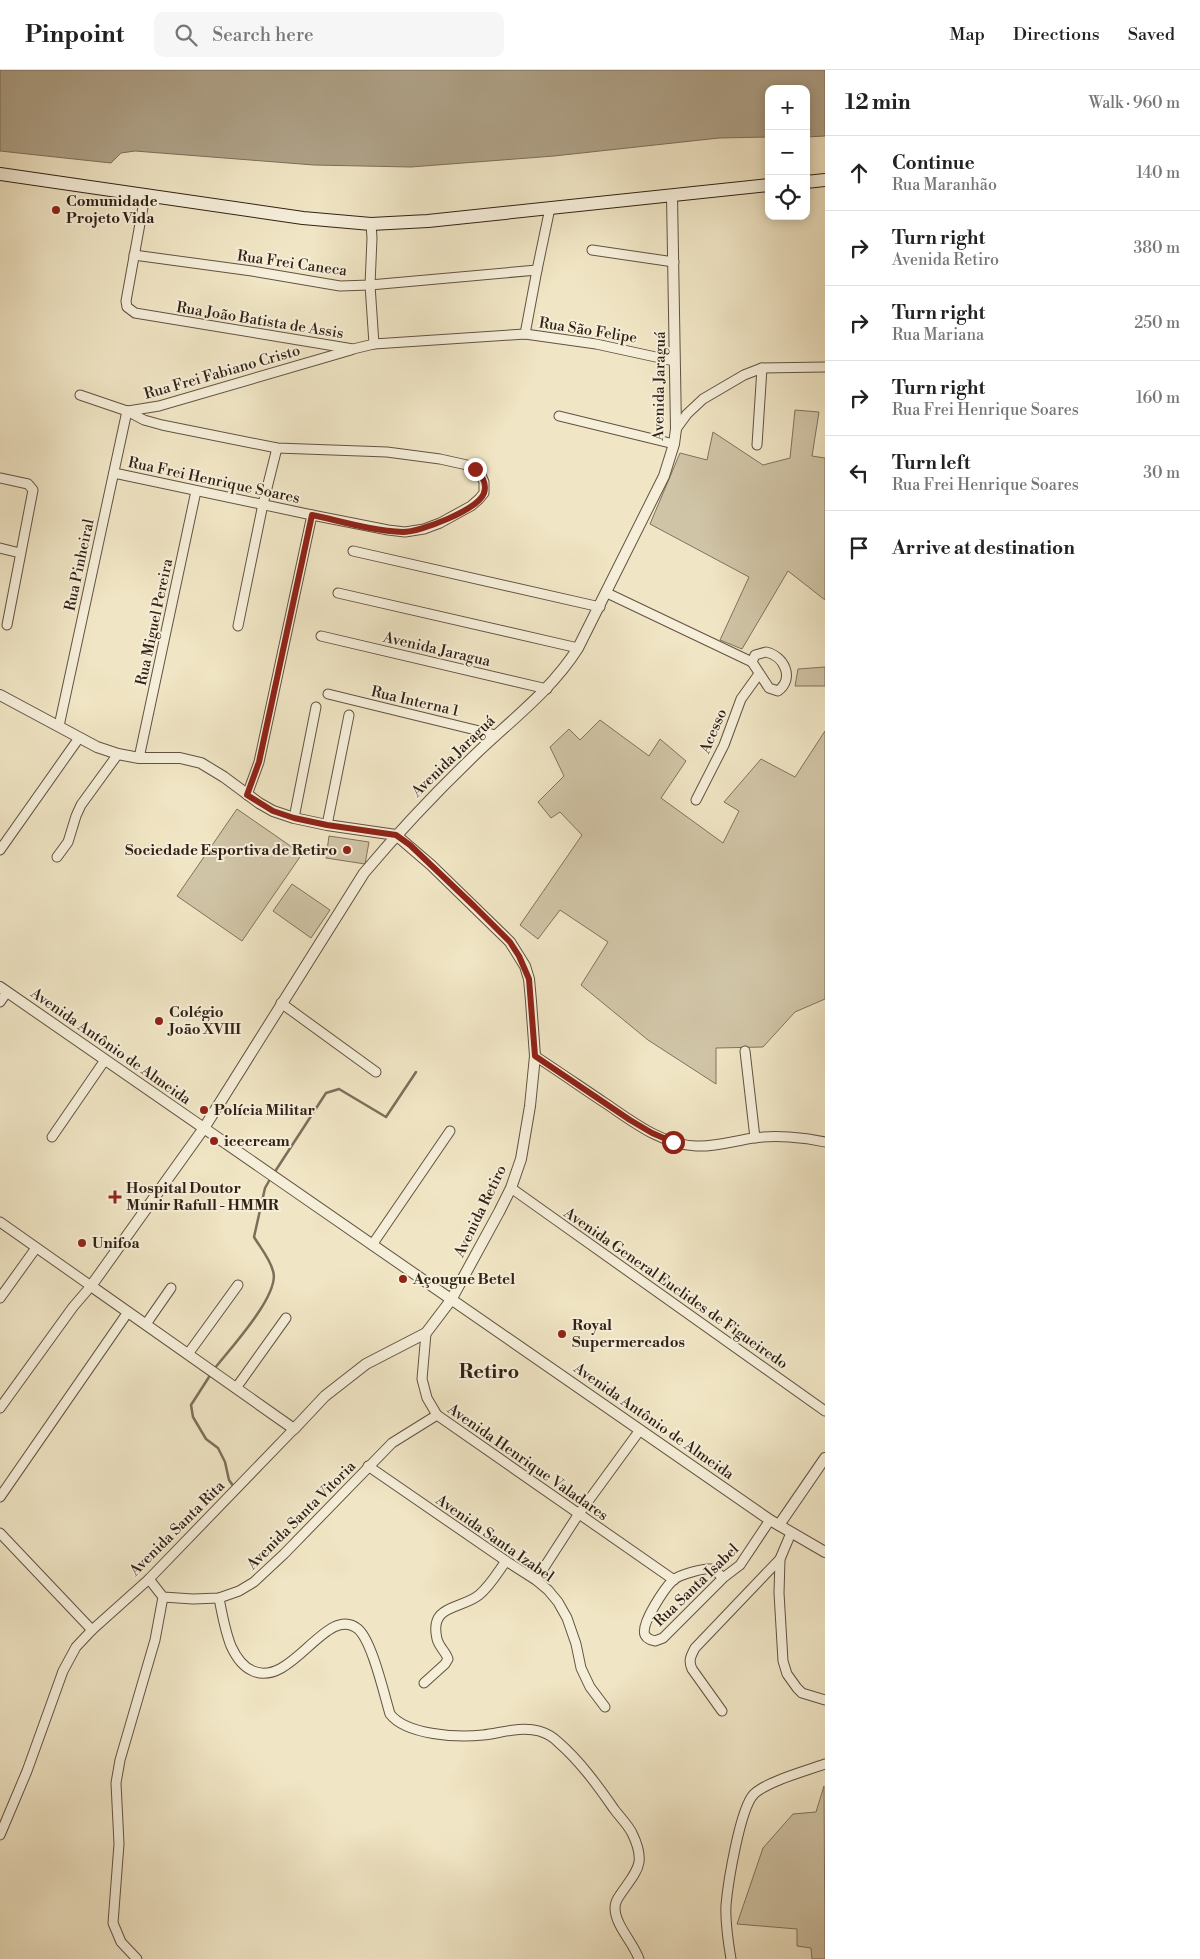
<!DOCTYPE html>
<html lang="en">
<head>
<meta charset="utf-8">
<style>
	:root { --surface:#fff; --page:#f6f6f6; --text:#222; --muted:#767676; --line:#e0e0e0 }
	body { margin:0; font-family:"Libre Bodoni",serif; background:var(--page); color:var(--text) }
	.controls { position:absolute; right:15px; top:15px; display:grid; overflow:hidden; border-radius:10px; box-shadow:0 2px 12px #0003 }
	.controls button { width:45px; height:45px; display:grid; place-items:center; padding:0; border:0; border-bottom:1px solid var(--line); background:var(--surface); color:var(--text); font:25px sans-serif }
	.stop { position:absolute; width:15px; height:15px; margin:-11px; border:4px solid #8f2418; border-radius:50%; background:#fff }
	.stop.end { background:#8f2418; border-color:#fff; box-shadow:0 1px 5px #0008 }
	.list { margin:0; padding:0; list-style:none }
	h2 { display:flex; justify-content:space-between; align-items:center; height:65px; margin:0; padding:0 20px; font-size:21px }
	h2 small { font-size:16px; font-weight:400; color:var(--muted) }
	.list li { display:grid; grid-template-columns:32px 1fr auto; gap:15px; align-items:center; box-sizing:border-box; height:75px; padding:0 20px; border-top:1px solid var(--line) }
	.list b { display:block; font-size:19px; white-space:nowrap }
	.list p { margin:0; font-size:16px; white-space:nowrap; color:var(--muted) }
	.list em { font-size:16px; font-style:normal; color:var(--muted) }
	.icon { flex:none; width:28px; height:28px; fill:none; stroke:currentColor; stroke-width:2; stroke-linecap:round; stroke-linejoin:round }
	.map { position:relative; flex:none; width:825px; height:1889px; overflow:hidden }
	header { display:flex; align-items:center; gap:30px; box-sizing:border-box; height:70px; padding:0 25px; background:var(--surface); border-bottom:1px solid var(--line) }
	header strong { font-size:24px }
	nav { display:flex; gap:28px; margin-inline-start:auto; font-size:18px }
	.search { width:350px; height:45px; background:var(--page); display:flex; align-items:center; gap:12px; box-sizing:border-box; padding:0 18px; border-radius:10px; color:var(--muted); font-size:19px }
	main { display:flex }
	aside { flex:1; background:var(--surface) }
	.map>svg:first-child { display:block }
	.green { fill:#d0c4a6; stroke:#81725e }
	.water { fill:#afa288; stroke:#7d6e5a }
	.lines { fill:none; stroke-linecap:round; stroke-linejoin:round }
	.stream { stroke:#7d6e5a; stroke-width:2.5 }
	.minor-casing { stroke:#625241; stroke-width:11 }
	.tertiary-casing { stroke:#625241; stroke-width:12 }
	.secondary-casing { stroke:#322115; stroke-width:14 }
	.minor { stroke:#f5eed9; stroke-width:9 }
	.tertiary { stroke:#f5eed9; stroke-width:10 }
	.secondary { stroke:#f5eed9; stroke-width:12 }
	.route { stroke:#8f2418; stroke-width:6 }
	.poi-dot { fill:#8f2418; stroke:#f5eed9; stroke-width:2 }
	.labels { text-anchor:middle; stroke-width:4; stroke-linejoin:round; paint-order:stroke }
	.poi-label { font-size:15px; font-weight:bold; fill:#322115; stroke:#f5eed9; text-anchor:start }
	.street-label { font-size:15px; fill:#322115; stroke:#f5eed9 }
	.district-label { font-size:20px; font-weight:bold; fill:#322115; stroke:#f5eed9 }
</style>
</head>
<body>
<header>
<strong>Pinpoint</strong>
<div class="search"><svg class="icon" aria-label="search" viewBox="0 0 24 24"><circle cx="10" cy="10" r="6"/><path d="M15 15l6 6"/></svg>Search here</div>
<nav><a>Map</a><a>Directions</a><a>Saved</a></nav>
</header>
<main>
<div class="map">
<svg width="825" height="1889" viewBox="0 0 825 1889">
	<rect width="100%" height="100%" fill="#f0e5c4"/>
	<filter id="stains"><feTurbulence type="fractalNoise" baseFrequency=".004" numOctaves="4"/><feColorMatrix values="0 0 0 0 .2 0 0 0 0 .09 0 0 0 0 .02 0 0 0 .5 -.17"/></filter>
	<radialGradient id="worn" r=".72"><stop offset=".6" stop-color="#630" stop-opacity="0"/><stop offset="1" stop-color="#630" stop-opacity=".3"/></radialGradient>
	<!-- green -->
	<g class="green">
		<polygon points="795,340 819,342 812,386 825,388 825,530 788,501 742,579 720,570 749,507 650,454 680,383 707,390 713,362 763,395 790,388"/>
		<polygon points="825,597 825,616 795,616 798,599"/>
		<polygon points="600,650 649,686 660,669 686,691 661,728 723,773 739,741 724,732 761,689 795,707 825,661 825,929 795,942 763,977 716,978 716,1014 648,970 581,915 608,872 560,840 538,869 520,855 582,765 560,742 551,748 538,732 564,706 550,677 569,659 580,670"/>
		<polygon points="237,739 302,784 242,871 177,826"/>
		<polygon points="329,766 369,772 365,794 326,788"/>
		<polygon points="292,814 330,840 311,868 273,841"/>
		<polygon points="824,1716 825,1889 812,1889 811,1878 797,1876 797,1859 737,1854 763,1778 793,1744 816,1742"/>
	</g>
	<!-- water -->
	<polygon class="water" points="0,0 825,0 825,66 806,67 806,19 769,19 769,67 719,68 554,86 411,97 314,95 135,81 121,83 111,93 0,81"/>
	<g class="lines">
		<!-- stream -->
		<g class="stream">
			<polyline points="276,1100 326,1023 339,1019 386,1047 416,1002"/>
			<path d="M215,1298C229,1280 281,1224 273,1201C270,1189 260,1177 254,1167L265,1118L269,1111"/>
			<polyline points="209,1307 191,1335 193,1347 206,1369 218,1378 225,1392 229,1410 234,1417"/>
		</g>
		<!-- minor casing -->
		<g class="minor-casing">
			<g id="minor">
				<polyline points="145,126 126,231 127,237 135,243 353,279 374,274 525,264 596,274 674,291"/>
				<polyline points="371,154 372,168 370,215 374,274"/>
				<polyline points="592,180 674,192"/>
				<polyline points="134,185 252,201 340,216 370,215 537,200"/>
				<polyline points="525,264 537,200 550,138"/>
				<polyline points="80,325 127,341 144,350 162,355 277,378 387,382 440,389 467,395 475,399 481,405 484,412 484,423 479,429 471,436 440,453 424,459 405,462 388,460 312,445 114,403"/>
				<polyline points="128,341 159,336 351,280"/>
				<polyline points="559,346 674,374"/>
				<polyline points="676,359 687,344 703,329 744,305 762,298 825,297"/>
				<polyline points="757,375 762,298"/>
				<polyline points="0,408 28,414 33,420 7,555"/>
				<polyline points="0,478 20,483"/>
				<polyline points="353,481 600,537"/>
				<polyline points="338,523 578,578"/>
				<polyline points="607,523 752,592"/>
				<polyline points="238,556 263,434 277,378"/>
				<polyline points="321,566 547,619"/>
				<path d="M766,582C784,586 795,608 778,621L769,618L752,592L755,585Z"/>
				<polyline points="328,624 496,665"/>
				<polyline points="59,656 127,341"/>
				<polyline points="139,688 196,421"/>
				<polyline points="247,725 259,692 312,445"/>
				<polyline points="696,730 724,675 741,629 759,604"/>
				<polyline points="294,748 316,637"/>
				<polyline points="327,755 349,645"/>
				<polyline points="0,780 79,668"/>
				<polyline points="57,787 68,772 76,746 81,735 118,684"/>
				<polyline points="0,932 7,922"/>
				<polyline points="281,933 376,1002"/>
				<polyline points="745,981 755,1068"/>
				<path d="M535,986C558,1001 581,1017 605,1033C632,1051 662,1075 696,1076C715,1077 734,1071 753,1068C775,1065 803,1067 825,1072"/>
				<polyline points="52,1067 105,990"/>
				<polyline points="511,1118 825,1341"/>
				<polyline points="0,1152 91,1216 73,1237 0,1338"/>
				<polyline points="372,1175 450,1061"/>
				<polyline points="0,1228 36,1178"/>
				<polyline points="146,1254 171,1218"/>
				<polyline points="426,1263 422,1309 427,1328 437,1345 674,1510"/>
				<polyline points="188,1284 238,1215"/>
				<polyline points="236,1318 286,1248"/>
				<polyline points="368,1396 506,1491 536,1510 548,1520 558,1532 567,1548 576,1574 581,1598 590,1617 605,1637"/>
				<polyline points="0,1427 128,1242"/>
				<polyline points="0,1463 92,1560"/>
				<polyline points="791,1463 780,1489 779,1523 783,1591 787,1604 797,1618 802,1623 825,1630"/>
				<path d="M723,1508C720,1505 716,1500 711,1499C703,1498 679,1505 673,1510C665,1518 640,1554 645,1565C647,1569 651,1570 655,1571L663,1568L723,1508L740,1495L770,1450"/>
				<polyline points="149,1509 163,1527 193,1529 219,1528 239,1521 254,1512 284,1484 392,1373 437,1345"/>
				<polyline points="536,1510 578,1445 640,1360"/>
				<path d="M219,1528C222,1544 225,1561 231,1576C236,1587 243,1597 253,1601C292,1618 327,1533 358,1559C372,1571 384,1624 390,1644C406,1665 458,1668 483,1665C501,1663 521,1656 539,1661C546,1663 553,1667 558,1672C580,1691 598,1716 614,1739C620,1747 628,1755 632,1763C647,1794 637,1800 620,1825C617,1829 615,1833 615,1838C615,1855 633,1872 639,1889"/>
				<path d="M424,1613L445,1594L448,1589C446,1582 439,1577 437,1569C429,1534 460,1540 479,1525C490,1516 498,1502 506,1491"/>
				<path d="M722,1641L692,1599C688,1590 691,1586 695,1578L780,1489"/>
				<polyline points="0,1765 27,1701 63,1601 76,1577 92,1560 149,1509 294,1359"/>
				<polyline points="137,1889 121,1872 113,1853 119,1774 116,1713 120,1690 155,1570 163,1527"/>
				<path d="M731,1889C728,1871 725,1853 726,1835C728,1813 740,1738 754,1724C768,1711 806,1701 825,1694"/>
			</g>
		</g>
		<!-- tertiary casing -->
		<g class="tertiary-casing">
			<g id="tertiary">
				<path d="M0,625L97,677L118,684L139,688H180L201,693L224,707L259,733L273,741L294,748L327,755L396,765L431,795L510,872L525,896L529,909L531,931L535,986L530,1036L521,1089L511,1118L499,1142L451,1230L426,1263L366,1294L325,1326L294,1359L91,1216L204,1058L364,803C401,759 439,719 480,680C515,647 552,619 578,578L664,406L674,374L676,359L672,126"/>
				<polyline points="0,917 770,1450 825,1482"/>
				<polyline points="779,1455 825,1388"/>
			</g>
		</g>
		<!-- secondary casing -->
		<g class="secondary-casing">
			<g id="secondary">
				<polyline points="0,104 303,148 371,154 428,151 769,115"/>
				<polyline points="806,112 825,110"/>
			</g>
		</g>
		<!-- minor -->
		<use href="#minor" class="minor"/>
		<!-- tertiary -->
		<use href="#tertiary" class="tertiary"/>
		<!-- secondary -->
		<use href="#secondary" class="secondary"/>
	</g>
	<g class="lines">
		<!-- route -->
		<path class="route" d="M475,399C482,405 487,414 484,423C478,440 420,462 403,462C372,461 341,451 312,445L259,692L247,725L273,741L294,748L327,755L396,765L410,775L474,836L510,872L519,886L529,909L535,986L630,1050L652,1063L673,1072"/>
	</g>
	<!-- markers -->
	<g class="poi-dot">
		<circle cx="56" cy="140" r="5"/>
		<circle cx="347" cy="780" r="5"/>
		<circle cx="159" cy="951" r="5"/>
		<circle cx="204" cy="1040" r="5"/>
		<circle cx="214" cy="1071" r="5"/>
		<path d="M112.5 1119.5h5v5h5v5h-5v5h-5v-5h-5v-5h5z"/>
		<circle cx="82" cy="1173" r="5"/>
		<circle cx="403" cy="1209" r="5"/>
		<circle cx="562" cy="1264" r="5"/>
	</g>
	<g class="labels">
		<!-- poi labels -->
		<g class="poi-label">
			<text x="66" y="136">Comunidade<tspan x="66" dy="17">Projeto Vida</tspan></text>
			<text x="337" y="785" text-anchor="end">Sociedade Esportiva de Retiro</text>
			<text x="169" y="947">Colégio<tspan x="169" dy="17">João XVIII</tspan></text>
			<text x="214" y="1045">Polícia Militar</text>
			<text x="224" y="1076">icecream</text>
			<text x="126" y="1123">Hospital Doutor<tspan x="126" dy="17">Munir Rafull - HMMR</tspan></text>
			<text x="92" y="1178">Unifoa</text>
			<text x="413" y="1214">Açougue Betel</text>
			<text x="572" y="1260">Royal<tspan x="572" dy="17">Supermercados</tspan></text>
		</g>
		<!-- street labels -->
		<g class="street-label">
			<text transform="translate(292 193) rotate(8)" y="5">Rua Frei Caneca</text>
			<text transform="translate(260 250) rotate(9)" y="5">Rua João Batista de Assis</text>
			<text transform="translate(588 260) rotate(9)" y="5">Rua São Felipe</text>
			<text transform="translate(222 302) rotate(-16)" y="5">Rua Frei Fabiano Cristo</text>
			<text transform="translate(659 316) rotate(-89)" y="5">Avenida Jaraguá</text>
			<text transform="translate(214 410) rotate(12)" y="5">Rua Frei Henrique Soares</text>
			<text transform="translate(79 495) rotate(-78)" y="5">Rua Pinheiral</text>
			<text transform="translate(154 552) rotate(-78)" y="5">Rua Miguel Pereira</text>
			<text transform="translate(437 579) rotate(13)" y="5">Avenida Jaragua</text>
			<text transform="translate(415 631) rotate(13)" y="5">Rua Interna 1</text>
			<text transform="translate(713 661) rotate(-67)" y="5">Acesso</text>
			<text transform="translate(453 686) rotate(-44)" y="5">Avenida Jaraguá</text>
			<text transform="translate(111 976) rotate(35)" y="5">Avenida Antônio de Almeida</text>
			<text transform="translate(480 1141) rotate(-64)" y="5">Avenida Retiro</text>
			<text transform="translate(676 1218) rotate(35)" y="5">Avenida General Euclides de Figueiredo</text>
			<text transform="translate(654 1351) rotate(35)" y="5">Avenida Antônio de Almeida</text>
			<text transform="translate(528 1392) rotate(35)" y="5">Avenida Henrique Valadares</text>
			<text transform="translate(301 1445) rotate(-45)" y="5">Avenida Santa Vitoria</text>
			<text transform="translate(177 1458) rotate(-45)" y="5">Avenida Santa Rita</text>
			<text transform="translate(495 1468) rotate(35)" y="5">Avenida Santa Izabel</text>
			<text transform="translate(696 1515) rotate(-44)" y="5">Rua Santa Isabel</text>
		</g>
		<!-- district labels -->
		<g class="district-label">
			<text x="489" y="1308">Retiro</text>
		</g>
	</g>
	<rect width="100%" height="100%" filter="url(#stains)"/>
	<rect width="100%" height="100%" fill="url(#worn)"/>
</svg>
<div class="controls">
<button>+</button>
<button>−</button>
<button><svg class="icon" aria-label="locate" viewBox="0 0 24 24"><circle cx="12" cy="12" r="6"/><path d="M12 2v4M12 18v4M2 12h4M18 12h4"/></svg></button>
</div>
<div class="stop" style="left:673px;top:1072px"></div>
<div class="stop end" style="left:475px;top:399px"></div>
</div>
<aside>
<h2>12 min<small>Walk · 960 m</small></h2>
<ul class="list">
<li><svg class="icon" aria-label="ahead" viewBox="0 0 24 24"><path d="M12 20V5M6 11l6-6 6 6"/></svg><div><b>Continue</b><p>Rua Maranhão</p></div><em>140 m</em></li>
<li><svg class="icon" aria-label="right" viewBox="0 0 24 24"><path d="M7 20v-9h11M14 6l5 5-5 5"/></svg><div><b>Turn right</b><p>Avenida Retiro</p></div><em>380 m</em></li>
<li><svg class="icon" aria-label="right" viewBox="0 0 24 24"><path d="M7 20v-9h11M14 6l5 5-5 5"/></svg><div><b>Turn right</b><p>Rua Mariana</p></div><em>250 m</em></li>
<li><svg class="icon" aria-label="right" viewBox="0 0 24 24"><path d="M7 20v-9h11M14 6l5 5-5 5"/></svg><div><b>Turn right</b><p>Rua Frei Henrique Soares</p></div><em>160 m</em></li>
<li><svg class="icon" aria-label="left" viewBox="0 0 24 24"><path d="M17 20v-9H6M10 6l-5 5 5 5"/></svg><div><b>Turn left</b><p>Rua Frei Henrique Soares</p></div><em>30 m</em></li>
<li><svg class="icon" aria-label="arrive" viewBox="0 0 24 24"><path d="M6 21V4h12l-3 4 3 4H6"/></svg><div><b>Arrive at destination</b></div></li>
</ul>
</aside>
</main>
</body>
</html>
